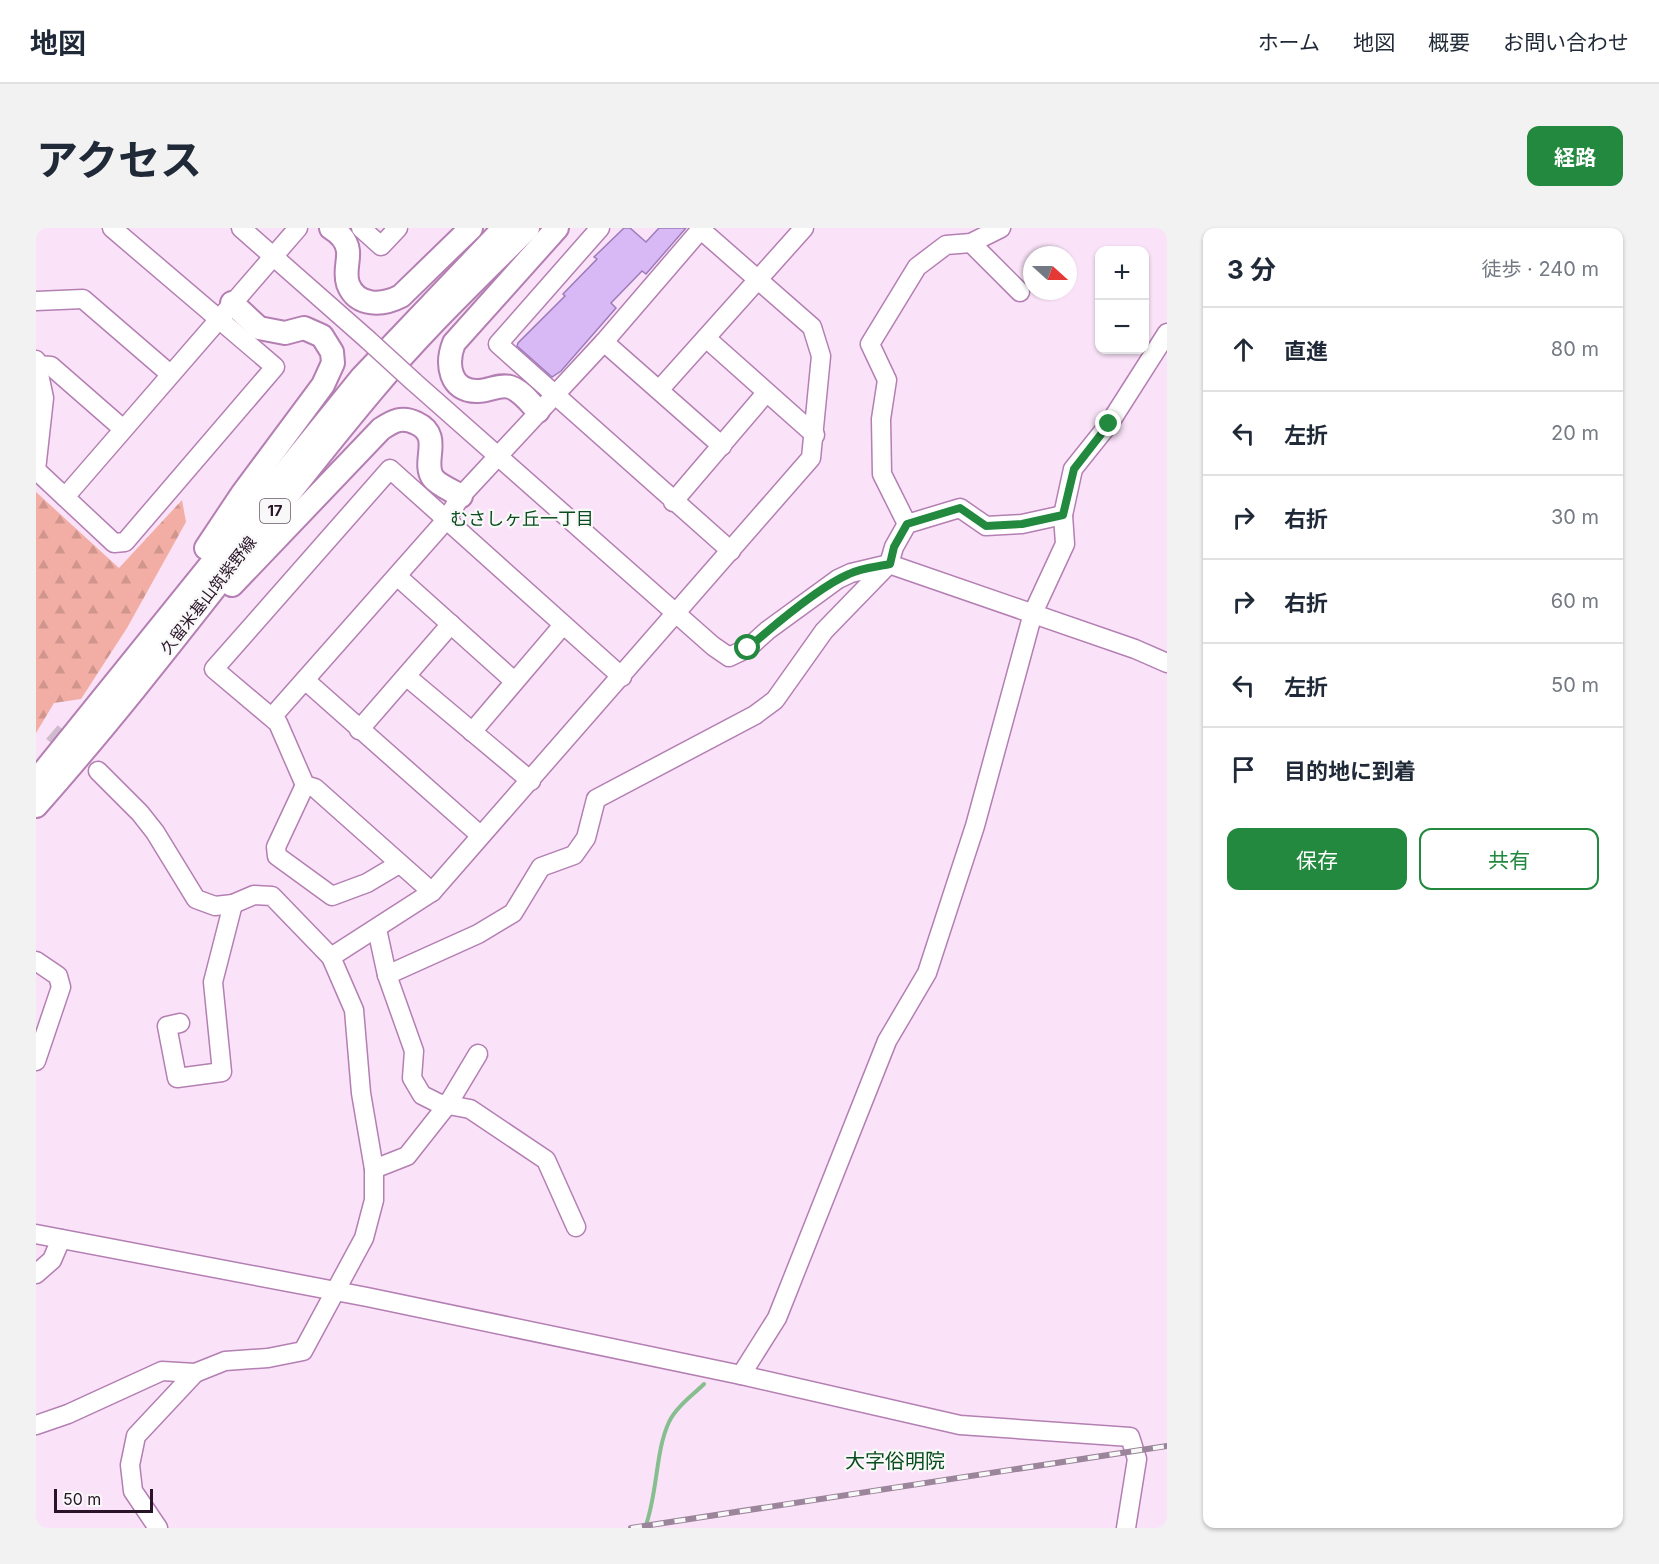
<!DOCTYPE html>
<html lang="ja">
<head>
<meta charset="utf-8">
<style>
	:root { --surface:#fff; --page:#f2f2f3; --text:#1f2937; --muted:#747a83; --line:#e0e1e3; --accent:#23893f }
	body { margin:0; font-family:Inter,"Noto Sans JP",sans-serif; background:var(--page); color:var(--text) }
	.controls { position:absolute; right:18px; top:18px; display:grid; overflow:hidden; border-radius:12px; box-shadow:0 2px 4px #0004 }
	.controls button { width:54px; height:54px; display:grid; place-items:center; padding:0; border:0; border-bottom:2px solid var(--line); background:var(--surface); color:var(--text); font:30px sans-serif }
	.compass { position:absolute; left:987px; top:18px; width:54px; height:54px; border-radius:50%; background:var(--surface); box-shadow:0 2px 4px #0004; rotate:111deg }
	.scale { position:absolute; left:18px; bottom:15px; width:99px; box-sizing:border-box; padding-left:6px; border:3px solid #291428; border-top:0; font-size:16px; line-height:21px; white-space:nowrap; color:#291428; -webkit-text-stroke:4px #f8f8f8; paint-order:stroke }
	.stop { position:absolute; width:18px; height:18px; margin:-14px; border:4px solid #23893f; border-radius:50%; background:#fff }
	.stop.end { background:#23893f; border-color:#fff; box-shadow:0 2px 6px #0008 }
	.list { margin:0; padding:0; list-style:none }
	h2 { display:flex; justify-content:space-between; align-items:center; height:78px; margin:0; padding:0 24px; font-size:26px }
	h2 small { font-size:20px; font-weight:400; color:var(--muted) }
	.list li { display:grid; grid-template-columns:39px 1fr auto; gap:18px; align-items:center; box-sizing:border-box; height:84px; padding:0 24px; border-top:2px solid var(--line) }
	.list b { display:block; font-size:22px; white-space:nowrap }
	.list em { font-size:20px; font-style:normal; color:var(--muted) }
	.actions { display:flex; gap:12px; padding:18px 24px }
	.actions a { flex:1; padding:14px 0; border:2px solid var(--accent); border-radius:12px; text-align:center; font-size:21px; color:var(--accent) }
	.actions .main { background:var(--accent); color:#fff }
	.icon { flex:none; width:33px; height:33px; fill:none; stroke:currentColor; stroke-width:2; stroke-linecap:round; stroke-linejoin:round }
	.map { position:relative; flex:none; width:1131px; height:1300px; overflow:hidden; border-radius:12px }
	header { display:flex; align-items:center; gap:36px; box-sizing:border-box; height:84px; padding:0 30px; background:var(--surface); border-bottom:2px solid var(--line) }
	header strong { font-size:28px }
	nav { display:flex; gap:33px; margin-inline-start:auto; font-size:21px }
	.intro { display:flex; align-items:center; justify-content:space-between; box-sizing:border-box; height:144px; padding:0 36px }
	h1 { margin:0; font-size:42px }
	.button { padding:15px 27px; border-radius:12px; background:var(--accent); color:#fff; font-size:21px; font-weight:700 }
	main { display:flex; gap:36px; padding:0 36px }
	aside { flex:1; background:var(--surface); border-radius:12px; box-shadow:0 2px 4px #0004 }
	.map>svg:first-child { display:block }
	.forest { fill:url(#forest-firs) }
	.lines { fill:none; stroke-linecap:round; stroke-linejoin:round }
	.stream { stroke:#87be8f; stroke-width:4 }
	.building { fill:#d8b9f5; stroke:#9c7cb9; stroke-width:1.5 }
	.minor-tunnel { stroke:#d0bace; stroke-width:18; stroke-dasharray:18 9; stroke-linecap:butt }
	.minor-casing { stroke:#b47fb2; stroke-width:21 }
	.major-casing { stroke:#b47fb2; stroke-width:26 }
	.minor { stroke:#fff; stroke-width:18 }
	.major { stroke:#fff; stroke-width:22 }
	.rail-casing { stroke:#9b859a; stroke-width:6 }
	.rail { stroke:#f8f8f8; stroke-width:4; stroke-dasharray:11; stroke-linecap:butt }
	.minor-bridge-casing { stroke:#b47fb2; stroke-width:21; stroke-linecap:butt }
	.minor-bridge { stroke:#fff; stroke-width:18 }
	.route { stroke:#23893f; stroke-width:8 }
	.labels { text-anchor:middle; stroke-width:4.5; stroke-linejoin:round; paint-order:stroke }
	.shield { fill:#f8f8f8; stroke:#675866; stroke-width:1.5 }
	.shield-label { font-size:15px; font-weight:bold; fill:#291428 }
	.street-label { font-size:16px; fill:#291428; stroke:#f8f8f8 }
	.neighbourhood-label { font-size:18px; fill:#084c1d; stroke:#f8f8f8 }
	.quarter-label { font-size:20px; fill:#084c1d; stroke:#f8f8f8 }
</style>
</head>
<body>
<header>
<strong>地図</strong>
<nav><a>ホーム</a><a>地図</a><a>概要</a><a>お問い合わせ</a></nav>
</header>
<div class="intro"><h1>アクセス</h1><a class="button">経路</a></div>
<main>
<div class="map">
<svg width="1131" height="1300" viewBox="0 0 1131 1300">
	<defs>
		<pattern id="forest-firs" width="22" height="20" patternUnits="userSpaceOnUse" patternTransform="scale(1.5)"><rect width="22" height="20" fill="#f2aea4"/><path d="M5 1l3.5 6h-7zM16 11l3.5 6h-7z" fill="#d0958d"/></pattern>
	</defs>
	<rect width="100%" height="100%" fill="#fae3f8"/>
	<!-- forest -->
	<polygon class="forest" points="0,264 83,340 146,272 150,294 91,400 45,471 18,475 0,505"/>
	<g class="lines">
		<!-- stream -->
		<path class="stream" d="M609,1300C622,1265 619,1224 633,1194C640,1179 657,1167 668,1156"/>
	</g>
	<!-- building -->
	<polygon class="building" points="588,0 594,0 610,14 623,0 650,0 610,46 606,43 575,75 580,80 525,143 516,149 481,118 482,115 529,68 527,66 561,31 558,29"/>
	<g class="lines">
		<!-- minor-tunnel -->
		<polyline class="minor-tunnel" points="16,504 62,543"/>
		<!-- minor casing -->
		<g class="minor-casing">
			<g id="minor">
				<polyline points="205,0 331,111"/>
				<polyline points="325,0 345,18 362,0"/>
				<polyline points="564,0 462,116 695,323"/>
				<polyline points="935,15 984,64"/>
				<polyline points="0,73 47,71 134,146"/>
				<polyline points="670,110 779,207"/>
				<polyline points="568,114 686,218"/>
				<polyline points="0,132 8,170 0,242 78,315 89,314 239,139 76,0"/>
				<polyline points="1,137 15,138 86,200"/>
				<polyline points="378,154 677,418 693,429 712,420 732,402 802,351 815,345 853,336 1099,421 1131,435"/>
				<polyline points="624,161 768,0"/>
				<polyline points="29,269 262,0"/>
				<polyline points="637,274 730,165"/>
				<polyline points="871,296 846,246 845,191 851,152 834,116 881,39 910,17 935,15 965,0"/>
				<polyline points="361,348 478,453"/>
				<polyline points="370,448 495,553"/>
				<polyline points="269,452 444,607"/>
				<polyline points="236,489 410,292 425,268 568,114 666,0"/>
				<polyline points="323,502 415,396"/>
				<polyline points="436,504 527,397"/>
				<polyline points="269,557 240,619 241,628 296,668 331,655 363,636"/>
				<polyline points="396,664 279,560 269,557 242,495 178,441 354,241 586,449"/>
				<polyline points="341,701 351,747 378,823 376,850 386,867 402,875 434,881 510,932 540,999"/>
				<polyline points="295,729 396,664 775,230 785,128 776,99 663,0"/>
				<polyline points="0,733 22,748 25,759 0,833"/>
				<polyline points="351,747 442,706 477,685 505,639 538,627 550,610 560,571 719,487 739,472 788,403 853,336 858,319 871,296 924,280 950,298 986,296 1027,287"/>
				<polyline points="144,795 131,798 141,850 186,844 177,754 197,676"/>
				<polyline points="338,941 371,928 412,876 442,826"/>
				<polyline points="0,1006 331,1069 705,1147 924,1197 1094,1209 1101,1231 1090,1300"/>
				<polyline points="0,1046 16,1032 25,1011"/>
				<polyline points="705,1147 741,1090 851,813 891,745 939,598 997,385 1029,316 1027,287 1037,241 1073,196 1131,105"/>
				<polyline points="0,1197 32,1186 126,1143 159,1145 189,1133 232,1130 267,1123 328,1010 338,972 338,941 325,865 318,782 295,729 236,668 218,667 197,676 179,678 160,671 119,604 104,585 62,543"/>
				<polyline points="122,1300 97,1263 94,1237 100,1208 159,1145"/>
			</g>
		</g>
		<!-- major casing -->
		<g class="major-casing">
			<g id="major">
				<path d="M295,0C303,5 311,13 312,23C313,34 308,44 312,56C321,80 348,77 365,68L435,0"/>
				<path d="M502,183C494,175 486,163 474,159C462,156 454,163 442,163C413,164 410,135 418,115L521,0"/>
				<polyline points="170,320 206,266 287,157 297,135 296,124 286,108 268,100 249,105 223,100 196,75"/>
				<path d="M196,357L345,201C357,193 366,188 380,195C408,208 385,233 397,250C402,257 417,263 425,268"/>
				<polyline points="0,553 326,149 468,0"/>
				<path d="M0,578C119,444 223,298 338,161C385,104 440,52 492,0"/>
			</g>
		</g>
		<!-- minor -->
		<use href="#minor" class="minor"/>
		<!-- major -->
		<use href="#major" class="major"/>
		<!-- rail casing -->
		<g class="rail-casing">
			<polyline id="rail" points="595,1300 1131,1218"/>
		</g>
		<!-- rail -->
		<use href="#rail" class="rail"/>
		<!-- minor-bridge casing -->
		<g class="minor-bridge-casing">
			<polyline id="minor-bridge" points="331,111 378,154"/>
		</g>
		<!-- minor-bridge -->
		<use href="#minor-bridge" class="minor-bridge"/>
	</g>
	<g class="lines">
		<!-- route -->
		<path class="route" d="M712,420C736,399 785,358 813,346C825,340 840,339 854,336L858,319L871,296L924,280L950,298L986,296L1027,287L1038,241L1073,196"/>
	</g>
	<g class="labels">
		<!-- shield labels -->
		<rect class="shield" x="224" y="271" width="30" height="24" rx="4.5"/>
		<g class="shield-label">
			<text x="239" y="288">17</text>
		</g>
		<!-- street labels -->
		<g class="street-label">
			<text transform="translate(172 367) rotate(-52)" y="6">久留米基山筑紫野線</text>
		</g>
		<!-- neighbourhood labels -->
		<g class="neighbourhood-label">
			<text x="486" y="297">むさしヶ丘一丁目</text>
		</g>
		<!-- quarter labels -->
		<g class="quarter-label">
			<text x="859" y="1240">大字俗明院</text>
		</g>
	</g>
</svg>
<div class="controls">
<button>+</button>
<button>−</button>
</div>
<svg class="compass" viewBox="-18 -18 36 36"><path d="M0-13l5 13h-10z" fill="#e53935"/><path d="M0 13l5-13h-10z" fill="#747a83"/></svg>
<div class="scale">50 m</div>
<div class="stop" style="left:712px;top:420px"></div>
<div class="stop end" style="left:1073px;top:196px"></div>
</div>
<aside>
<h2>3 分<small>徒歩 · 240 m</small></h2>
<ul class="list">
<li><svg class="icon" aria-label="ahead" viewBox="0 0 24 24"><path d="M12 20V5M6 11l6-6 6 6"/></svg><div><b>直進</b></div><em>80 m</em></li>
<li><svg class="icon" aria-label="left" viewBox="0 0 24 24"><path d="M17 20v-9H6M10 6l-5 5 5 5"/></svg><div><b>左折</b></div><em>20 m</em></li>
<li><svg class="icon" aria-label="right" viewBox="0 0 24 24"><path d="M7 20v-9h11M14 6l5 5-5 5"/></svg><div><b>右折</b></div><em>30 m</em></li>
<li><svg class="icon" aria-label="right" viewBox="0 0 24 24"><path d="M7 20v-9h11M14 6l5 5-5 5"/></svg><div><b>右折</b></div><em>60 m</em></li>
<li><svg class="icon" aria-label="left" viewBox="0 0 24 24"><path d="M17 20v-9H6M10 6l-5 5 5 5"/></svg><div><b>左折</b></div><em>50 m</em></li>
<li><svg class="icon" aria-label="arrive" viewBox="0 0 24 24"><path d="M6 21V4h12l-3 4 3 4H6"/></svg><div><b>目的地に到着</b></div></li>
</ul>
<div class="actions"><a class="main">保存</a><a>共有</a></div>
</aside>
</main>
</body>
</html>
